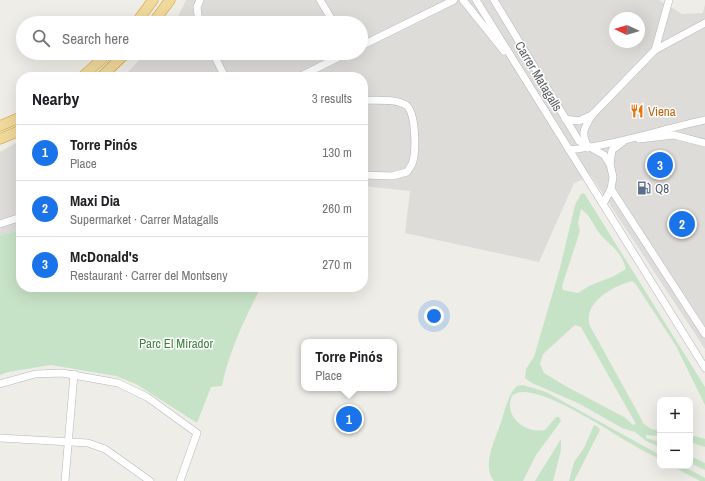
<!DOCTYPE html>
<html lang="en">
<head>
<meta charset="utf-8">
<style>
	:root { --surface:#fff; --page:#f6f6f6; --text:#202124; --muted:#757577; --line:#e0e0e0; --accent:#1a73e8 }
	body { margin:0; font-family:"Archivo Narrow",sans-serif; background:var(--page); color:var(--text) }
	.controls { position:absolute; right:12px; bottom:12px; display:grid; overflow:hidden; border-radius:8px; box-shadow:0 4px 16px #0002 }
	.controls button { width:36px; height:36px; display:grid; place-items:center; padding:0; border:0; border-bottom:1px solid var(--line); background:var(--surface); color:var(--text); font:20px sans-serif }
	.compass { position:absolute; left:609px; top:12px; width:36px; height:36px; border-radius:50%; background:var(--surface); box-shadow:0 4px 16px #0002; rotate:274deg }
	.you { position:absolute; left:434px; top:316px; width:14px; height:14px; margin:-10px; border:3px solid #fff; border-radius:50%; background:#1a73e8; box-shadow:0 0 0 6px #1a73e833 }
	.badge { display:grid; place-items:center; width:26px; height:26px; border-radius:50%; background:var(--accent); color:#fff; font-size:13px; font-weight:700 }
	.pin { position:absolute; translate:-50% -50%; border:2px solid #fff; box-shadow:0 1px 4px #0006 }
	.popup { position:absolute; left:301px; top:339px; width:96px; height:52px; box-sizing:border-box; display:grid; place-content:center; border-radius:8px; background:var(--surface); filter:drop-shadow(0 1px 3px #0005); font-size:13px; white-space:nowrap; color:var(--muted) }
	.popup b { font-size:15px; color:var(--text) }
	.popup::after { content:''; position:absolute; left:50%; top:100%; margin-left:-8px; border:8px solid transparent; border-top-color:var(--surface) }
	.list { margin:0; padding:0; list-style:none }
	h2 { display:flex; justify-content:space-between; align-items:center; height:52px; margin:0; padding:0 16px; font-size:17px }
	h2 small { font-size:13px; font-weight:400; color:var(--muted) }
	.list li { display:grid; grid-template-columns:26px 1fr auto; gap:12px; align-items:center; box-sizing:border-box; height:56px; padding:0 16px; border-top:1px solid var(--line) }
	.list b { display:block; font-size:15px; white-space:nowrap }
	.list p { margin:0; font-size:13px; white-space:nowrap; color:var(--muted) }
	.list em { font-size:13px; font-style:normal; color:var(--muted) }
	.icon { flex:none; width:22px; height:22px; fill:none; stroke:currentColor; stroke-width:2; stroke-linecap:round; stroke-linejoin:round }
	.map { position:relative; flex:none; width:705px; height:481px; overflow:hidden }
	.search { position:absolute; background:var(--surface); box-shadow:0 4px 16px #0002; left:16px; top:16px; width:352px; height:44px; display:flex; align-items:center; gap:10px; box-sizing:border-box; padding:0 14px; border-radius:22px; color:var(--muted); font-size:15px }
	.panel { position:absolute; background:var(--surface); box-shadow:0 4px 16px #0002; left:16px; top:72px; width:352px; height:220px; border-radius:16px }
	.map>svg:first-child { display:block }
	.industrial { fill:#dedcd9; fill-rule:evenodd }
	.green { fill:#c7e3c7; fill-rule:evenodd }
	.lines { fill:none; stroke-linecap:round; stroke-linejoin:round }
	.minor-casing { stroke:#b4b6ba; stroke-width:8 }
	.highway-casing { stroke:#d9991d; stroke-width:11 }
	.minor { stroke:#fff; stroke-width:7 }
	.highway { stroke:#f0d99c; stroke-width:10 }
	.labels { text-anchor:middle; stroke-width:3; stroke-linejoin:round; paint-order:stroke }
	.street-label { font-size:13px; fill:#5e6165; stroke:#fff }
	.food-label { font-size:13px; fill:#c56008; stroke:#fff; text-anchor:start }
	.service-label { font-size:13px; fill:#4e5e75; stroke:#fff; text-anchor:start }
	.park-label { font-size:13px; fill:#418242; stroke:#fff }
</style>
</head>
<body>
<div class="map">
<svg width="705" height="481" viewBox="0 0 705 481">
	<rect width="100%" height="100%" fill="#eeede7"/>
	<!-- industrial -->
	<g class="industrial">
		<path d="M186,0H659L682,14L703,13L705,4V349L591,176L574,183L539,262L405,233L410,191L363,186V77H123L146,53H361V23H175ZM615,18H639V42H615Z"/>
		<polygon points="21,140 21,230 0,235 0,152"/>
	</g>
	<!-- green -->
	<g class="green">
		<path d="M584,193L705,387V405L676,346L635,283L632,281C613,286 582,303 590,326L644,424L651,429L660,431V436L646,435V438L660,442V447L646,441L635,432L622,428L580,404L532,383L525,378L526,369L534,357L560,268L575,205L581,194ZM581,209C591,216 593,225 600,234C611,247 620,249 626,269L614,276L589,286L578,293L563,290L562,286L580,231L578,223ZM575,325L581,327L636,424L633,425L624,417L569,388L544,373L540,364L543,354Z"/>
		<path d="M21,230V287H261C245,318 229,351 222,386L211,387L197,423L136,384L116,376L51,365L8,372L0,375V235Z"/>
		<path d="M523,385L546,392L660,455V459C649,454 638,448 628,442C609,431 529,377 512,396C503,416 525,434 545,430L556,417H559L561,421L536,455L523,481H494C481,465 496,438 501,422C505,410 508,394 517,386Z"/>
		<polygon points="594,425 598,427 600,430 574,481 569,481 574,462 584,448"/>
		<polygon points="690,435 705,439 705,447 690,442"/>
		<polygon points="561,439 561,450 553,481 535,481"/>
		<polygon points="690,456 705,463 705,470 690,463"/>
		<polygon points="672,466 683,466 705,478 705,481 700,481"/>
	</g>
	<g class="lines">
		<!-- minor casing -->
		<g class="minor-casing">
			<g id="minor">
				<polyline points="320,0 334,23"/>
				<polyline points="463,0 504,51"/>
				<polyline points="476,0 705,368"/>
				<polyline points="494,0 579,141 604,155 610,164 613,177 611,189 603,204"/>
				<polyline points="199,23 197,7 200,0"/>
				<polyline points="361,46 454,0"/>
				<polyline points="655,50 669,0"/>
				<polyline points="213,53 225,77"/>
				<polyline points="299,77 347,53"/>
				<path d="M363,100C375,101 395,98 406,105C416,112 416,150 413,161C412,165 409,169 407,172L392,176L363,175"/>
				<polyline points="565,119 579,121 592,115"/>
				<polyline points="639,139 674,135 705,143"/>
				<path d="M588,148C581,132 583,130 592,115L655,50L705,23"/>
				<path d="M569,150C616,145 660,130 705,120"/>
				<polyline points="610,164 612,150 623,142"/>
				<polyline points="611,189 705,334"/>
				<polyline points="0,224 21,217"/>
				<polyline points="0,384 35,374 62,373 118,383 147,397 197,433 180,481"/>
				<polyline points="0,438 88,443 105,449 150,481"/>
				<polyline points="65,481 74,374"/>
			</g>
		</g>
		<!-- highway casing -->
		<g class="highway-casing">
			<g id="highway">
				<polyline points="136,23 153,0"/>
				<polyline points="153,23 170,0"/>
				<polyline points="82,77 109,53"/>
				<polyline points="101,77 126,53"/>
				<polyline points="0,126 21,117"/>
				<polyline points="0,139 21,130"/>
			</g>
		</g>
		<!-- minor -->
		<use href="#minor" class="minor"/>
		<!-- highway -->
		<use href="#highway" class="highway"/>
	</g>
	<!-- icons -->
	<defs>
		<g id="restaurant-bare" transform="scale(1.08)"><path d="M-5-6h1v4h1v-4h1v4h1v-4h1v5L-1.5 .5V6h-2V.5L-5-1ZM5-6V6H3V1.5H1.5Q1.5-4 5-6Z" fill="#e8710a" stroke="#fff" stroke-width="2.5" paint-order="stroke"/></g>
		<g id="fuel-bare" transform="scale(1.08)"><path d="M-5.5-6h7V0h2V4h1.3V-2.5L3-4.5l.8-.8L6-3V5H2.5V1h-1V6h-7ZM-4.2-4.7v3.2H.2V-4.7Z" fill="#5c6f8a" stroke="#fff" stroke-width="2.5" paint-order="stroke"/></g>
	</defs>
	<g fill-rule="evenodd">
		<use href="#restaurant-bare" x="637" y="111"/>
		<use href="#fuel-bare" x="644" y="188"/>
	</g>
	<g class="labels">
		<!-- street labels -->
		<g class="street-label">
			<text transform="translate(539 76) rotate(59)" y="5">Carrer Matagalls</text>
		</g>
		<!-- food labels -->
		<g class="food-label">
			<text x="648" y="116">Viena</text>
		</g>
		<!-- service labels -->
		<g class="service-label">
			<text x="655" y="193">Q8</text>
		</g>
		<!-- park labels -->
		<g class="park-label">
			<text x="176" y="348">Parc El Mirador</text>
		</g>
	</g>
</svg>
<div class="controls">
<button>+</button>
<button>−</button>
</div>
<svg class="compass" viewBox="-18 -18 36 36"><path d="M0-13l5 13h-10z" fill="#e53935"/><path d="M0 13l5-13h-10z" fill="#757577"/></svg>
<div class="you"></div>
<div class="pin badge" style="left:349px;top:419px">1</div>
<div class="popup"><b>Torre Pinós</b>Place</div>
<div class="pin badge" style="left:682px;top:224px">2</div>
<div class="pin badge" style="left:660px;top:165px">3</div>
<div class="search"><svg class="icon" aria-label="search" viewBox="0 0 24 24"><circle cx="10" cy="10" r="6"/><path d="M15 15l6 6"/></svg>Search here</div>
<section class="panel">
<h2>Nearby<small>3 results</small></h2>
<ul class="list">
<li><span class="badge">1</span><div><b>Torre Pinós</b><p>Place</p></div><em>130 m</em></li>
<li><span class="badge">2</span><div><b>Maxi Dia</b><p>Supermarket · Carrer Matagalls</p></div><em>260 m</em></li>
<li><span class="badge">3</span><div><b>McDonald's</b><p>Restaurant · Carrer del Montseny</p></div><em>270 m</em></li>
</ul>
</section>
</div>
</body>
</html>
